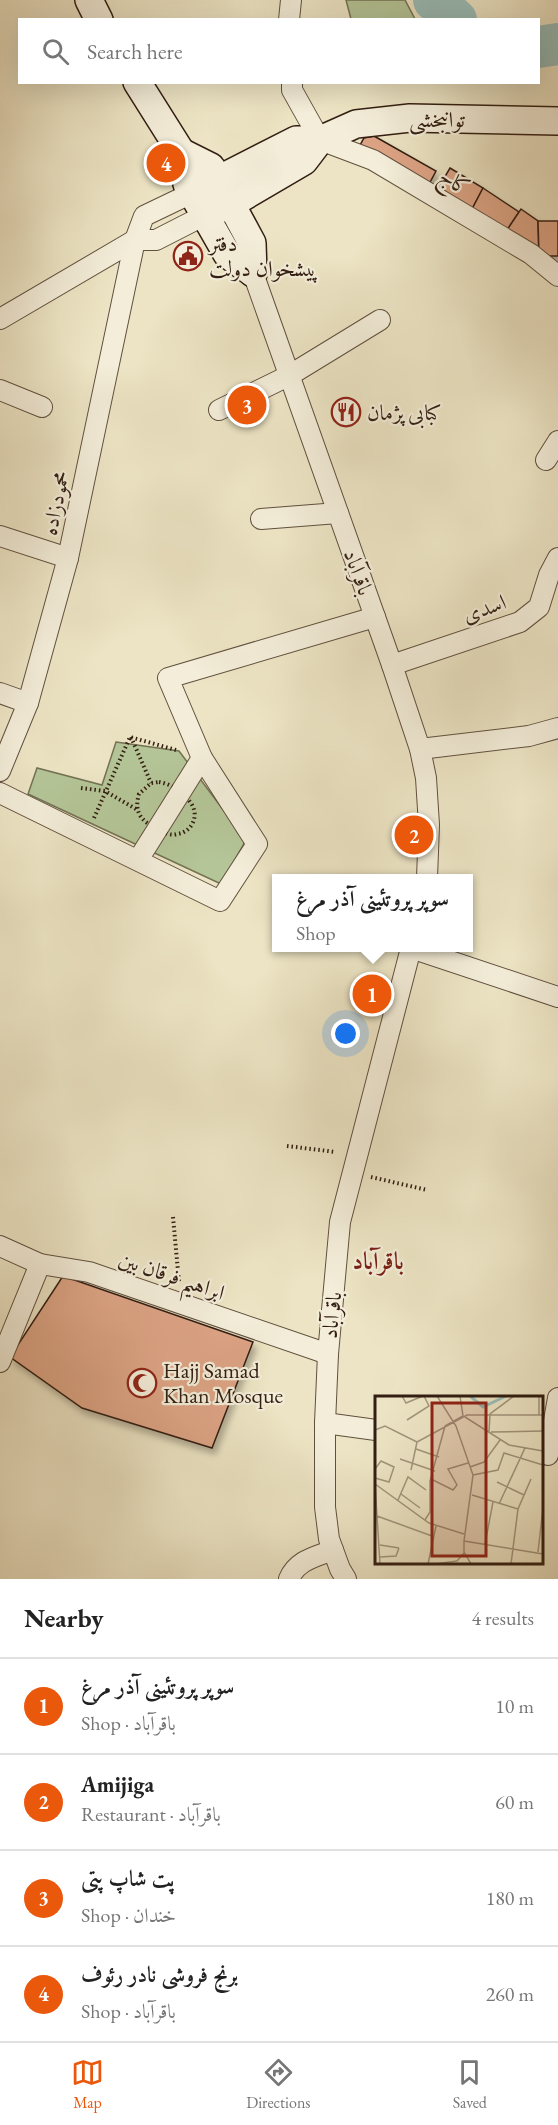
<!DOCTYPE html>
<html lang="en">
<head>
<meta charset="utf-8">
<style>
	:root { --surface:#fff; --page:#f6f6f6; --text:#222; --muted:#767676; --line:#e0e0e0; --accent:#ea580c }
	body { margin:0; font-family:"EB Garamond",Amiri,serif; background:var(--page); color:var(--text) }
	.you { position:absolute; left:346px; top:1034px; width:21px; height:21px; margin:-15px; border:4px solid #fff; border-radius:50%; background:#1a73e8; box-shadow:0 0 0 9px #1a73e833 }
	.badge { display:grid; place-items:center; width:39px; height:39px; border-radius:50%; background:var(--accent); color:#fff; font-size:20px; font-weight:700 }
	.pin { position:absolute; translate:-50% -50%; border:3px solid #fff; box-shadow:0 2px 6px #0006 }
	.popup { position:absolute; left:272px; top:874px; width:201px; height:78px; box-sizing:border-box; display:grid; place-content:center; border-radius:0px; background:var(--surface); filter:drop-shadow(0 2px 4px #0005); font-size:20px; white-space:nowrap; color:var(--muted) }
	.popup b { font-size:22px; color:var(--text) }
	.popup::after { content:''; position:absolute; left:50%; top:100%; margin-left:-12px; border:12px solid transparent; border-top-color:var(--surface) }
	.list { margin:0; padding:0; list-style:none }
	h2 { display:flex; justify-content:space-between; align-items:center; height:78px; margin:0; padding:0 24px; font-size:26px }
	h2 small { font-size:20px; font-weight:400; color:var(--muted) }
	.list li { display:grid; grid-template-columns:39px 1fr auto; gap:18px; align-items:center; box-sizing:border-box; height:96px; padding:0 24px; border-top:2px solid var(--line) }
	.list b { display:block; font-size:22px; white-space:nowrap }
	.list p { margin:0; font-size:20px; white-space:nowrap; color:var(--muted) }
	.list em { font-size:20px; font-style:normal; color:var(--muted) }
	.icon { flex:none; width:33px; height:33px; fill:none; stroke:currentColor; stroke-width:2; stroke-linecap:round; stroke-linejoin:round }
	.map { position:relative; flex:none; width:558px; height:1579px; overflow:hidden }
	.search { position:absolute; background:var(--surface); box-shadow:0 6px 24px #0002; left:18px; right:18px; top:18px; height:66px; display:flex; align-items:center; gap:15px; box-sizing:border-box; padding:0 21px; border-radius:0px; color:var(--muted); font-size:22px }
	.sheet { height:462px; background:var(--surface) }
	nav { display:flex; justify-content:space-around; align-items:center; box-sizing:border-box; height:84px; border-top:2px solid var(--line); background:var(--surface); font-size:16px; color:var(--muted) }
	nav a { display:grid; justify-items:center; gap:3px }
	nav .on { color:var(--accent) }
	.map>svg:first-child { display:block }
	.green { fill:#b4c597; stroke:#737254; stroke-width:1.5 }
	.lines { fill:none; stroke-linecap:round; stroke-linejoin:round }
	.river { stroke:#99beb9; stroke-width:42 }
	.building { fill:#dca384; stroke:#321e12; stroke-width:1.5; filter:url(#shadow) }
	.street-casing { stroke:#60503e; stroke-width:22 }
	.secondary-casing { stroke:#321e12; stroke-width:30 }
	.path { stroke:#321e12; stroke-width:4; stroke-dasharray:1.5 3; stroke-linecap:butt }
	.street { stroke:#f3edd9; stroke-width:20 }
	.secondary { stroke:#f3edd9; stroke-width:27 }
	.labels { text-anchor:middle; stroke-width:4.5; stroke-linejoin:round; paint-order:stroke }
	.street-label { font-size:22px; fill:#321e12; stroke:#f3edd9 }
	.poi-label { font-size:22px; fill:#321e12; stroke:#f3edd9; text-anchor:start }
	.neighbourhood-label { font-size:24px; font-weight:bold; fill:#7a1f14; stroke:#f3edd9 }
	.inset-river { fill:none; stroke:#99beb9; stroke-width:3 }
	.inset-road { fill:none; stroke:#a2957d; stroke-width:1.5 }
	.view { fill:#8f2418; fill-opacity:0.15; stroke:#8f2418; stroke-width:3 }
	.inset-edge { fill:none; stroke:#321e12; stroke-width:3 }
</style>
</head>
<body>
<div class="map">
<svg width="558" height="1579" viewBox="0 0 558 1579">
	<defs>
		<filter id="shadow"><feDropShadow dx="3.5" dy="6" stdDeviation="3" flood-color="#0004"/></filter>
	</defs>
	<rect width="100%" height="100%" fill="#ece4c4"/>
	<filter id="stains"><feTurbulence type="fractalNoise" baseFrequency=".00333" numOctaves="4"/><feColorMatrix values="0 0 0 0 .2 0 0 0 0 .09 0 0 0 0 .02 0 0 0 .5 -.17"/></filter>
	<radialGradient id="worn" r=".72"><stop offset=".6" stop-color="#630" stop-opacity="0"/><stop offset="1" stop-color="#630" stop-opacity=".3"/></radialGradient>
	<!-- green -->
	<g class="green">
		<polygon points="346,0 405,0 415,19 351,19"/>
		<polygon points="116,742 179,751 246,840 221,884 28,794 37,768 102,785"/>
	</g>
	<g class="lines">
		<!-- river -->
		<g class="river">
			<polyline points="434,0 456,20"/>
			<polyline points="538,47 558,44"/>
		</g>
	</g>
	<!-- building -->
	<g class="building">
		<polygon points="374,136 436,171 428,186 359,147 364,138"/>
		<polygon points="450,168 483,188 471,211 437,190"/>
		<polygon points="483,188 519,212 505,233 471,211"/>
		<polygon points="521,209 538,221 539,256 505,233"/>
		<polygon points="538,221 558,221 558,256 539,256"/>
		<polygon points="63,1276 253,1342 212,1448 82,1408 10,1357"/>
	</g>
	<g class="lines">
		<!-- street casing -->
		<g class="street-casing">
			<g id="street">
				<polyline points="289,20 291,0"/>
				<polyline points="292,82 292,90 320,140 373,160 531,254 558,276"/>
				<polyline points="253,273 392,665 420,749 426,778 429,825 427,878"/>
				<polyline points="0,319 135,240 156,240 205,215"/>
				<polyline points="0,390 42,407"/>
				<polyline points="219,410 290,375 380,320"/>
				<polyline points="546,460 558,441"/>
				<polyline points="261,519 338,513"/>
				<polyline points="0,536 68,558"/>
				<polyline points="392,665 520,622 539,607 549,575 558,558"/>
				<polyline points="0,693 28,703"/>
				<polyline points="420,749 529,736 558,728"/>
				<polyline points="0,771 28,703 68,558 135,240 144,216 192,193"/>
				<polyline points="0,793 220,901 257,844 202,758 168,678 375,617"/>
				<polyline points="138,860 202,758"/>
				<polyline points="411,948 558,997"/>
				<polyline points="0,1246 40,1264 89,1272 328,1354"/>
				<polyline points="0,1362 40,1264"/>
				<polyline points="325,1423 376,1430"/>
				<polyline points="548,1455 558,1398"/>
				<path d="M289,1579C297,1560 315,1557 333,1550"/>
				<polyline points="346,1579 340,1569 329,1539 325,1507 325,1423 328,1354 340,1222 411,948"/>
			</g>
		</g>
		<!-- secondary casing -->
		<g class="secondary-casing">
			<g id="secondary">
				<polyline points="89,0 99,20"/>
				<polyline points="137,82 181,152 187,184 227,254 253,273"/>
				<polyline points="181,152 211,167 252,243 253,273"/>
				<polyline points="192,193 296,140 320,140 356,124 410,118 558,121"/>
				<polyline points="215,211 231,204 304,161 320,140"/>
			</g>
		</g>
		<!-- path -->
		<g class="path">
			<polyline points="131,737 151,783"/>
			<path d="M159,782C171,784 183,792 190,802C200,814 193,832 177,834C171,836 165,833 159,830C143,822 133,814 139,794L151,783Z"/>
			<polyline points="81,788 105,791 136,809"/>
			<polyline points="94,818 130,737 176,750"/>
			<polyline points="287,1146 336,1152"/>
			<polyline points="371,1177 427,1190"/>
			<polyline points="173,1217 179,1282"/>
		</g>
		<!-- street -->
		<use href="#street" class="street"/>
		<!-- secondary -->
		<use href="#secondary" class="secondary"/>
	</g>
	<!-- icons -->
	<defs>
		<g id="civic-ring" transform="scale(1.5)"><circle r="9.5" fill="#f3edd9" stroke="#8f2418" stroke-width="1.5"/><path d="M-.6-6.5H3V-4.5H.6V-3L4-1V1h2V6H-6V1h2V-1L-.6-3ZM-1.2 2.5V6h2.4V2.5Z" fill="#8f2418"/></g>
		<g id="restaurant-ring" transform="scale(1.5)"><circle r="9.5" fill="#f3edd9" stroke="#8f2418" stroke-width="1.5"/><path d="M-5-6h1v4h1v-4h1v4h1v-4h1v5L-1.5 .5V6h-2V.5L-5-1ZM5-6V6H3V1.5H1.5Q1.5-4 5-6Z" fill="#8f2418"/></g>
		<g id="mosque-ring" transform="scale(1.5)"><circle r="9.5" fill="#f3edd9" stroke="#8f2418" stroke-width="1.5"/><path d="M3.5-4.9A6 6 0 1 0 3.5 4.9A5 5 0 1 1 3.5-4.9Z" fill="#8f2418"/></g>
	</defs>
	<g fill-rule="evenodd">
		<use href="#civic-ring" x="188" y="256"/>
		<use href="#restaurant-ring" x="346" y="412"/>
		<use href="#mosque-ring" x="142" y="1383"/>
	</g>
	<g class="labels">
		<!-- street labels -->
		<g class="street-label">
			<text x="437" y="127">توانبخشی</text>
			<text transform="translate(455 181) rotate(31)" y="8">کاج</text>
			<text transform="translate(55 503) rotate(-78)" y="8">محمودزاده</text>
			<text transform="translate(359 572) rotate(70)" y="8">باقرآباد</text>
			<text transform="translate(484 608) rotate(-20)" y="8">اسدی</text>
			<text transform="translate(172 1275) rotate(19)" y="8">ابراهیم فرقان بین</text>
			<text transform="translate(331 1315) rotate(-84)" y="8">باقرآباد</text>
		</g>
		<!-- poi labels -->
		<g class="poi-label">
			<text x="209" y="251">دفتر<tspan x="209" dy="25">پیشخوان دولت</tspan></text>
			<text x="367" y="420">کبابی پژمان</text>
			<text x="163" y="1378">Hajj Samad<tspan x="163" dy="25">Khan Mosque</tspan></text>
		</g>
		<!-- neighbourhood labels -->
		<g class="neighbourhood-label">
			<text x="378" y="1269">باقرآباد</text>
		</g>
	</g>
	<!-- overview -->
	<g transform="translate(375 1396)">
		<rect width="168" height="168" fill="#ece4c4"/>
		<path class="inset-river" d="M95,0L108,11L131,0"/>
		<path class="inset-road" d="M27,0L31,7L48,0M62,0L81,30L98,79L89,145V156L96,168M85,0L88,20M164,0V19M90,21L134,49L168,55M32,24L54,10L49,0M70,30L88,20M0,34L10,30L42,46M114,36L115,18L139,0M116,36L168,35M42,46L92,19H168M41,53L64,61M25,63L60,75M95,71L109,66L125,44M0,73L6,65L19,71L14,86L0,82M36,74L42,46M98,79L123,74L129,57L168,69M56,83L78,94L82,89L73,73L93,67M122,86L149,99M0,88L54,127L89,138M0,88L5,168M26,98L45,112M97,99L143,113M23,104L33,81L51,94M124,108L150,52M2,120L57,140M50,124L55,116V85L70,30M89,145L168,158M110,148L118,106M5,149L24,152M163,156L168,112M5,161L21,160L24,152M53,168L61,130M60,168L82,165L89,157M136,168L143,113L156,83"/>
		<path class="view" d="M57,7H111V160H57Z"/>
		<rect width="168" height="168" class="inset-edge"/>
	</g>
	<rect width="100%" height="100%" filter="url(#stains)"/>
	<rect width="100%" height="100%" fill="url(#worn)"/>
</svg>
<div class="you"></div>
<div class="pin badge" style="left:372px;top:994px">1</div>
<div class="popup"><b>سوپر پروتئینی آذر مرغ</b>Shop</div>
<div class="pin badge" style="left:414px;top:835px">2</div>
<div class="pin badge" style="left:247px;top:405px">3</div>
<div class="pin badge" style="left:166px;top:163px">4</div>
<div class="search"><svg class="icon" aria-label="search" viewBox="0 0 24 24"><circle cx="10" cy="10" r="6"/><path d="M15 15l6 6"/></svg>Search here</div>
</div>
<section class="sheet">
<h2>Nearby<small>4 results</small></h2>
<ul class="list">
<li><span class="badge">1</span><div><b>سوپر پروتئینی آذر مرغ</b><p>Shop · باقرآباد</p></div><em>10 m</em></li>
<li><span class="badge">2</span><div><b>Amijiga</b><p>Restaurant · باقرآباد</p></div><em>60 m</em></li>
<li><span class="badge">3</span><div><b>پت شاپ پتی</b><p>Shop · خندان</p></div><em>180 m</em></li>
<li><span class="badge">4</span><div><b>برنج فروشی نادر رئوف</b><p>Shop · باقرآباد</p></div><em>260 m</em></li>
</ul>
</section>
<nav>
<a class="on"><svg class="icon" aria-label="map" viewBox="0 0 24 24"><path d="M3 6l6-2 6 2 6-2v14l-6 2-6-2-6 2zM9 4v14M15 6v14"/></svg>Map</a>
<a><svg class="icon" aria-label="directions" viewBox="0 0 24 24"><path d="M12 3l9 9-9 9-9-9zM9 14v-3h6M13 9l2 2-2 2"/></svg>Directions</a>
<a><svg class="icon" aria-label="saved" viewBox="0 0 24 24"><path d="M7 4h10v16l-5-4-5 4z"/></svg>Saved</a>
</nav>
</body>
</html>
